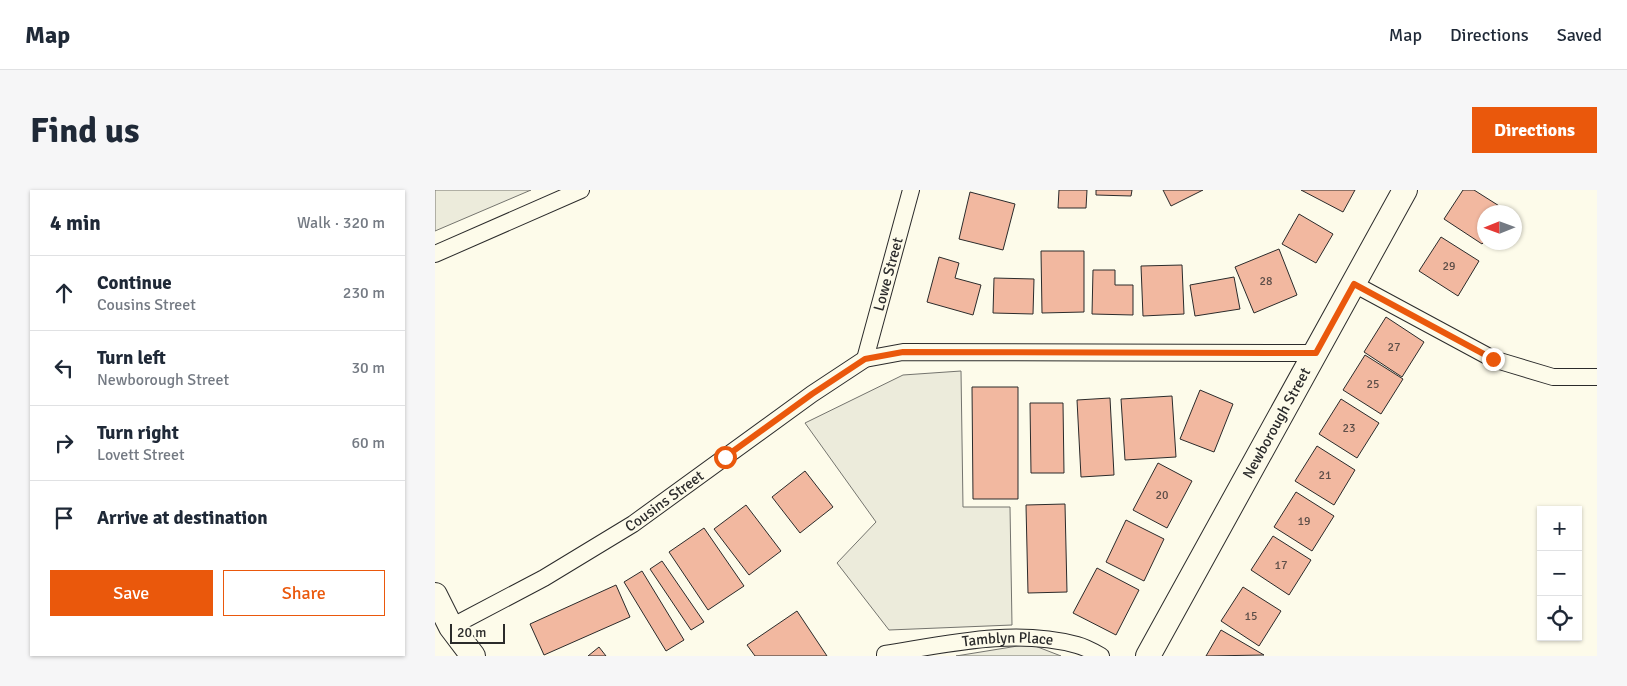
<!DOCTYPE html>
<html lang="en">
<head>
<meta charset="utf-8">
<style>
	:root { --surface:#fff; --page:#f6f6f7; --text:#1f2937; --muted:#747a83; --line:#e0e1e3; --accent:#ea580c }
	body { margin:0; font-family:Signika,sans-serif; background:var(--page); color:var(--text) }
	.controls { position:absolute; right:15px; bottom:15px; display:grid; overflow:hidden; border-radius:0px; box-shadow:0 1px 4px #0004 }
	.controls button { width:45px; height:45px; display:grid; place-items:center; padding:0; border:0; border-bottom:1px solid var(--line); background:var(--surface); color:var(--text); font:25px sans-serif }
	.compass { position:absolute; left:1042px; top:15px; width:45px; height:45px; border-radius:50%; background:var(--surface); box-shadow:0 1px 4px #0004; rotate:269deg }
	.scale { position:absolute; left:15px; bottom:12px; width:55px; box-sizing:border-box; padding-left:5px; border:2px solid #2b2b2b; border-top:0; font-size:14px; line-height:18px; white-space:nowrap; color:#2b2b2b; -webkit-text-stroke:4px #fdfbea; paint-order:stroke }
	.stop { position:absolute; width:15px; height:15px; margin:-11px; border:4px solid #ea580c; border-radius:50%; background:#fff }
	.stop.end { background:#ea580c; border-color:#fff; box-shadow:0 1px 5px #0008 }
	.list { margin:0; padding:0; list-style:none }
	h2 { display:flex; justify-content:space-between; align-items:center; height:65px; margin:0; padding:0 20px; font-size:21px }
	h2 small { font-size:16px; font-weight:400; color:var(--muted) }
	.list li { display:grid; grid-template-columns:32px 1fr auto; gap:15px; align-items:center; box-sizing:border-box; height:75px; padding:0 20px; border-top:1px solid var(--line) }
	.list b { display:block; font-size:19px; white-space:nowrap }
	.list p { margin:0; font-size:16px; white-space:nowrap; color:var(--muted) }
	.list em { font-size:16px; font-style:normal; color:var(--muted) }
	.actions { display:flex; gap:10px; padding:15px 20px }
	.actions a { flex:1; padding:11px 0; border:1px solid var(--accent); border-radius:0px; text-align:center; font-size:18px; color:var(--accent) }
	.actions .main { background:var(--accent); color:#fff }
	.icon { flex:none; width:28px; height:28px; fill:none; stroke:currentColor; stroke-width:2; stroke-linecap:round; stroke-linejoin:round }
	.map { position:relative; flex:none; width:1162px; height:466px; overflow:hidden; border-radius:0px }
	header { display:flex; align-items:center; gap:30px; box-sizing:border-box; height:70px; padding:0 25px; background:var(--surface); border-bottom:1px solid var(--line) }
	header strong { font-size:24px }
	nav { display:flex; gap:28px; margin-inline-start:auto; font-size:18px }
	.intro { display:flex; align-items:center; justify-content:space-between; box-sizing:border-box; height:120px; padding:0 30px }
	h1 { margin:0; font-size:35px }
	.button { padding:12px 22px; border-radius:0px; background:var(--accent); color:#fff; font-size:18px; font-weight:700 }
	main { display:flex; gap:30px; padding:0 30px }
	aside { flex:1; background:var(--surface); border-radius:0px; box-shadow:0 1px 4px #0004 }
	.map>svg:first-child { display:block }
	.green { fill:#ecebdb; stroke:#74746e }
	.building { fill:#f2b8a0; stroke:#2b2b2b }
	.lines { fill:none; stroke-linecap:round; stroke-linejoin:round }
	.street-casing { stroke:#2b2b2b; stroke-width:18 }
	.secondary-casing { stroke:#2b2b2b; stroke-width:26 }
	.street { stroke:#fdfbea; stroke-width:16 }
	.secondary { stroke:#fdfbea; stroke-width:24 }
	.route { stroke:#ea580c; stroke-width:6 }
	.labels { text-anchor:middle; stroke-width:4; stroke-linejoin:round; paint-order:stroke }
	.number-label { font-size:12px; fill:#5d4e48 }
	.street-label { font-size:15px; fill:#2b2b2b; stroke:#fdfbea }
</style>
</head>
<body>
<header>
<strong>Map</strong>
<nav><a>Map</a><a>Directions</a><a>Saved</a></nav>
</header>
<div class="intro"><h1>Find us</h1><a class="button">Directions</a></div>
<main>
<aside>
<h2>4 min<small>Walk · 320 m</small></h2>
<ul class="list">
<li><svg class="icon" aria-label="ahead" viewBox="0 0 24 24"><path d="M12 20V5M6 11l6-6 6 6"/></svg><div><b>Continue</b><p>Cousins Street</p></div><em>230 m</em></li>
<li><svg class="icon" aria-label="left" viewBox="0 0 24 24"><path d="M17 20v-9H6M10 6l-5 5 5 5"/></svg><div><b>Turn left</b><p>Newborough Street</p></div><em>30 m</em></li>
<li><svg class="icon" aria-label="right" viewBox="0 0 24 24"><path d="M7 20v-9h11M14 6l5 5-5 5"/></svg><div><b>Turn right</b><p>Lovett Street</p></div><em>60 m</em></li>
<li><svg class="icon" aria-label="arrive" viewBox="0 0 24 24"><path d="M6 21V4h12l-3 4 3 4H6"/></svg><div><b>Arrive at destination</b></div></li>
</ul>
<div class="actions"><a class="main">Save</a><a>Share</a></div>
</aside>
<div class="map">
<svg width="1162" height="466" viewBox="0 0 1162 466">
	<rect width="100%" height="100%" fill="#fdfbea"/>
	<!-- green -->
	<g class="green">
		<polygon points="0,0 96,0 0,41"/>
		<polygon points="526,181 528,317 575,317 577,435 454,440 402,373 441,332 370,233 468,185"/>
		<polygon points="595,454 626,466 521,466"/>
	</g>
	<!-- building -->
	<g class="building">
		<polygon points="624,0 652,0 651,18 623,18"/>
		<polygon points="661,0 697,0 696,6 661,5"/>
		<polygon points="728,0 768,0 736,16"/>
		<polygon points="866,0 920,0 908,22"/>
		<polygon points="1028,0 1039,0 1069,19 1067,22 1050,22 1050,51 1047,54 1009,29"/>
		<polygon points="535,2 580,14 568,60 524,49"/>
		<polygon points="864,24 898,44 881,73 847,54"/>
		<polygon points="1006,47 1044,71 1023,106 984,81"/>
		<polygon points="844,59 862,105 819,123 800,77"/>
		<polygon points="606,61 649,61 649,122 607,123"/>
		<polygon points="504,67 524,73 520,88 546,95 538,125 492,112"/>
		<polygon points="747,75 749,124 708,126 706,76"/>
		<polygon points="658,80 680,80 680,95 698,95 698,125 657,124"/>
		<polygon points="799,87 805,119 760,126 755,95"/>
		<polygon points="559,88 599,89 598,124 558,123"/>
		<polygon points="951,127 989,152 967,187 929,162"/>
		<polygon points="930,165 968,189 946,224 908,200"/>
		<polygon points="537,197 583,197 583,309 538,309"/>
		<polygon points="765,200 798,214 779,262 745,249"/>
		<polygon points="737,206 741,267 690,270 686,209"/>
		<polygon points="675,208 679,285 646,287 642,210"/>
		<polygon points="906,209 944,233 922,268 884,244"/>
		<polygon points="595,213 628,213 629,283 596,283"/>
		<polygon points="882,256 920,280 899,315 860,291"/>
		<polygon points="723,273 757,291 732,338 698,320"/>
		<polygon points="370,281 398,317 365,343 337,307"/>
		<polygon points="861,302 899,326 877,361 839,337"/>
		<polygon points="630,314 632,402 593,403 591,315"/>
		<polygon points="311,315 346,361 314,385 279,339"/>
		<polygon points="691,330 729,349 709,391 671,372"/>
		<polygon points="269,338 309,396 273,420 234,362"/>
		<polygon points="838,346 876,370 854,405 816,380"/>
		<polygon points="227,371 269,432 256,440 215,379"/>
		<polygon points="662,378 704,400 681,445 638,423"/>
		<polygon points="207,381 249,450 231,461 189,392"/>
		<polygon points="181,395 195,427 109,465 95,434"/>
		<polygon points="808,397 846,421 824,456 786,431"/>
		<polygon points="362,421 392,466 320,466 312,455"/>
		<polygon points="786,440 829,465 771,466"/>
		<polygon points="164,457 171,466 153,466"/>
	</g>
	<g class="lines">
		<!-- street casing -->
		<g class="street-casing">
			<g id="street">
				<polyline points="0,64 146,0"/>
				<polyline points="919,94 1058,169 1118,187 1162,187"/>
				<path id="s1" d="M430,169L476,0"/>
				<path id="s2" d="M16,437L109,388L198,334L377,204L430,169L468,162L881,163"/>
				<path id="s3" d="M450,466V464C513,454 579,438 642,455C650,457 659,462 666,466"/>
			</g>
		</g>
		<!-- secondary casing -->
		<g class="secondary-casing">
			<g id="secondary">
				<polyline points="0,405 16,437 38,466"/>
				<path id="s4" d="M713,466L970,0"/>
			</g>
		</g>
		<!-- street -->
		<use href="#street" class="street"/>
		<!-- secondary -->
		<use href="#secondary" class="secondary"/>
	</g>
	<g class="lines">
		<!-- route -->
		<polyline class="route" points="290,267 377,204 430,169 468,162 881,163 919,94 1058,169"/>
	</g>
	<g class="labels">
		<!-- number labels -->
		<g class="number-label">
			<text x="1014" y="80">29</text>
			<text x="831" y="95">28</text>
			<text x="959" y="161">27</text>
			<text x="938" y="198">25</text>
			<text x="914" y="242">23</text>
			<text x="890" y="289">21</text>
			<text x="727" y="309">20</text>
			<text x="869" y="335">19</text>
			<text x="846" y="379">17</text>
			<text x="816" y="430">15</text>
		</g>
		<!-- street labels -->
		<g class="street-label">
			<text dy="5" stroke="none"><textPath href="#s1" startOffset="88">Lowe Street</textPath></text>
			<text dy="5" stroke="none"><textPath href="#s4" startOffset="266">Newborough Street</textPath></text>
			<text dy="5" stroke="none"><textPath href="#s2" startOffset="248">Cousins Street</textPath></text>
			<text dy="5" stroke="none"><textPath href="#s3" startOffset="126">Tamblyn Place</textPath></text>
		</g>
	</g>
</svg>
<div class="controls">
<button>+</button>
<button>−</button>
<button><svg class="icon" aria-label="locate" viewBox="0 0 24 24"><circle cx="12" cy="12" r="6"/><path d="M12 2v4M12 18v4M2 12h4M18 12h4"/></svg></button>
</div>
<svg class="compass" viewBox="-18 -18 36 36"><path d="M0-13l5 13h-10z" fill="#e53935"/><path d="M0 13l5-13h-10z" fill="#747a83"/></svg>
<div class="scale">20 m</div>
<div class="stop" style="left:290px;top:267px"></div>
<div class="stop end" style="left:1058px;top:169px"></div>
</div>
</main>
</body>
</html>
